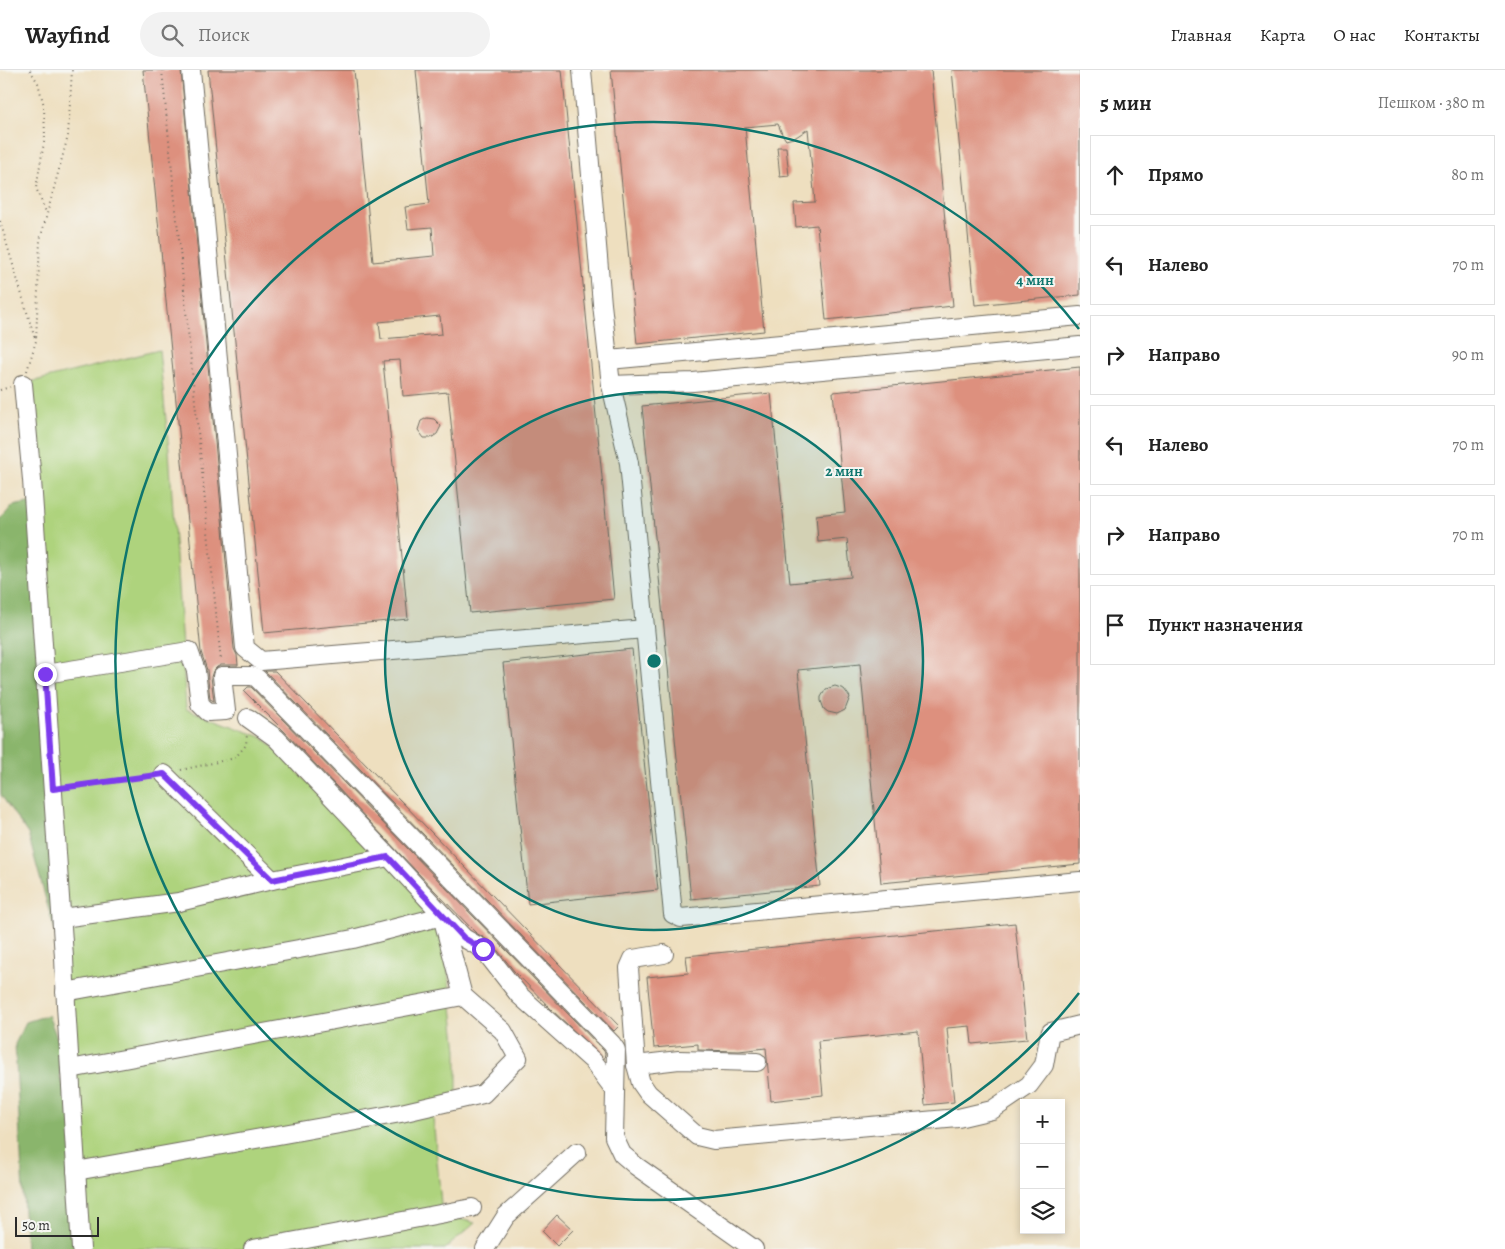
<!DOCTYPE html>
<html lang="ru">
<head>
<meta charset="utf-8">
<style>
	:root { --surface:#fff; --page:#f2f2f2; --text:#222; --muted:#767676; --line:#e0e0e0 }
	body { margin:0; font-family:Alegreya,serif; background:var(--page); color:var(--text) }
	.controls { position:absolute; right:15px; bottom:15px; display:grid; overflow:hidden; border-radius:0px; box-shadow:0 2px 8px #0003 }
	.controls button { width:45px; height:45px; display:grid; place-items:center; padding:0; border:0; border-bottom:1px solid var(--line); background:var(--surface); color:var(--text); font:25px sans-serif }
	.scale { position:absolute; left:15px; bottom:12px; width:84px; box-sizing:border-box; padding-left:5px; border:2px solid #2b2b2b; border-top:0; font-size:14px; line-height:18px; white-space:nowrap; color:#2b2b2b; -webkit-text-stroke:4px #f6f6f2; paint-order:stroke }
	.stop { position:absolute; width:15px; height:15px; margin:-11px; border:4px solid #7c3aed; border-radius:50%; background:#fff }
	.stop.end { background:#7c3aed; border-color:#fff; box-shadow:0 1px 5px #0008 }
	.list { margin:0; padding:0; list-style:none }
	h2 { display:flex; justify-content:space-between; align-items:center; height:65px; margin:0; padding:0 20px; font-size:21px }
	h2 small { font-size:16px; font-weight:400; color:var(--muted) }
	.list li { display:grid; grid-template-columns:32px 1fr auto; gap:15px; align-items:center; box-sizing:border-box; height:80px; margin:0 10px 10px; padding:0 10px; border:1px solid var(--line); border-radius:0px }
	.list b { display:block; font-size:19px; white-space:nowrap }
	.list em { font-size:16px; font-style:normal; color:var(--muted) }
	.icon { flex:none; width:28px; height:28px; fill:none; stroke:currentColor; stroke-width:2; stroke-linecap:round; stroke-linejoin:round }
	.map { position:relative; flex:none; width:1080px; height:1179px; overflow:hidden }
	header { display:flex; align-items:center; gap:30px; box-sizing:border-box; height:70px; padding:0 25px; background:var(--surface); border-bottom:1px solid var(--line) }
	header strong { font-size:24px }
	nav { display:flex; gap:28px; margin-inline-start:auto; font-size:18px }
	.search { width:350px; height:45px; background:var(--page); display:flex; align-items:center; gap:12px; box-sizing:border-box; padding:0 18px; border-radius:28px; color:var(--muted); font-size:19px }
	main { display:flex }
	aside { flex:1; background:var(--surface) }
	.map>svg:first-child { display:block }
	.green { fill:#aed37d; stroke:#6c7f54 }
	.forest { fill:#8ab56c; stroke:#5a704c }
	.building { fill:#dd907e; fill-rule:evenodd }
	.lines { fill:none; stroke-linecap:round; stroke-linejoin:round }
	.minor-casing { stroke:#6f6a5f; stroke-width:20 }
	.path { stroke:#6f6a5f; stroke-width:2; stroke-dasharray:1 4; stroke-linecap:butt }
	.minor { stroke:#fff; stroke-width:18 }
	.route { stroke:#7c3aed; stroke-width:6 }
	.ring { fill:none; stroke:#0f766e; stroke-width:2.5 }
	.centre { fill:#0f766e; stroke:#f6f6f2; stroke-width:2.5 }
	.ring-label { font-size:15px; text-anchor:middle; font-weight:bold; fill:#0f766e; stroke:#f6f6f2; stroke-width:4; stroke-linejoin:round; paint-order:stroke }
</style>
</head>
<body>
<header>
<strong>Wayfind</strong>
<div class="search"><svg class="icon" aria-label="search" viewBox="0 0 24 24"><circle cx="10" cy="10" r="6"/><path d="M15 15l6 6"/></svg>Поиск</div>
<nav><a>Главная</a><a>Карта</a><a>О нас</a><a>Контакты</a></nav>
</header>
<main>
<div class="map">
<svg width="1080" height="1179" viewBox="0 0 1080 1179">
	<rect width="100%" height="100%" fill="#f6f6f2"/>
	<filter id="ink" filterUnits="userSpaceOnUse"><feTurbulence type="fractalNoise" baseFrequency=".02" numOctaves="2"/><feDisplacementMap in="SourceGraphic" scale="10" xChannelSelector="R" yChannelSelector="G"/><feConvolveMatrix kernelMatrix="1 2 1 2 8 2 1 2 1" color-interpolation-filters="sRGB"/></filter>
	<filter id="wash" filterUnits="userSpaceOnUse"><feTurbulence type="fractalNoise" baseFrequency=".0096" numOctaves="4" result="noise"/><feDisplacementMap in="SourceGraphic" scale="20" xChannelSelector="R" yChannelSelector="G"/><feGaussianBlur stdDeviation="1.12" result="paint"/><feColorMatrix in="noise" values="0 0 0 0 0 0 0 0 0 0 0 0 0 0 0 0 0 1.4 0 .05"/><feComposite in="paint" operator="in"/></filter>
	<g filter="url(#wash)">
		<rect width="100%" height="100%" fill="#eedfbf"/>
		<!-- green -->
		<polygon class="green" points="159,280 169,380 186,639 264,668 442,850 457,980 457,1029 432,1037 442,1144 475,1153 445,1179 81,1179 23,314"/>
		<!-- forest -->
		<g class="forest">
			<polygon points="33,432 64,887 51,848 28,764 1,725 0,451 13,436"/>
			<polygon points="48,945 59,973 60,1008 72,1030 81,1179 26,1179 15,974 26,952"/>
		</g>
		<g id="blocks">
			<!-- building -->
			<g class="building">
				<polygon points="143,0 181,0 234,579 237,585 238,595 221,595 217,597 213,601 211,607 214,631 210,629 207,600 201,582"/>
				<path d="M208,0H354L373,192L434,186L432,157L408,159L405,137L429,134L416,0H562L614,529L470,543L448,322L403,326L400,290L383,291L408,549L264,563ZM440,246L442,264L381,269L379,252Z"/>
				<polygon points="611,0 931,0 953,236 826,250 817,155 796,157 794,133 815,132 808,59 796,67 786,70 782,64 778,54 745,57 764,261 637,274"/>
				<polygon points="952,0 1080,0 1080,225 975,235"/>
				<polygon points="777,77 786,77 789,106 780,107"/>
				<polygon points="1080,297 1080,794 881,813 860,594 798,600 820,816 691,829 642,336 771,323 790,513 851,507 847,469 818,472 816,445 845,442 833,322"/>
				<polygon points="427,348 434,349 441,356 437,364 431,368 424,368 418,360 421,351"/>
				<polygon points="632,579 658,820 528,834 503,593"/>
				<polygon points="265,601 275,601 619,956 614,961"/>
				<polygon points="835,616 844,619 850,627 845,640 837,644 828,642 824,639 821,631 821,627 826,619"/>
				<polygon points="248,617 251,617 604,981 605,983 604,989 553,941 514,901 491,872 476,863 434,820 284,661 244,621"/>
				<polygon points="1015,853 1027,969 972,974 970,956 947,958 954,1032 925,1035 918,961 818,971 823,1025 771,1031 766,978 739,981 698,980 698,974 654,978 647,907 688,903 686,886"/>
				<polygon points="557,1145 573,1160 557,1176 542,1161"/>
			</g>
		</g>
	</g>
	<g filter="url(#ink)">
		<use href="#blocks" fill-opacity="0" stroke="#6f6a5f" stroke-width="1"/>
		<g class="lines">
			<!-- minor casing -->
			<g class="minor-casing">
				<g id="minor">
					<polyline points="191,0 245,578 261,591 645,559"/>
					<polyline points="582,0 602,234 611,315 629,393 673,844 681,848 1080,811"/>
					<polyline points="609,290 1080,246"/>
					<polyline points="23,314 32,410 64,887 66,935 81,1179"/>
					<polyline points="611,315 693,312 1080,276"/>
					<polyline points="45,604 189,581 196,601 200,634 208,642 226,641 222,606 252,606 257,608 612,974 616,980 614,1067 622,1084 636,1096 754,1179"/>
					<polyline points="248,648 276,668 389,787"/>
					<polyline points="164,704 272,810"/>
					<polyline points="62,848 179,832 272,810 389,787 464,868 483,879 519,925 593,991 614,1019"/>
					<polyline points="664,884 633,889 629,898 636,995 641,1013 648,1023 697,1066 714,1070 958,1048 992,1040 1029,1015 1044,995 1049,967 1051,962 1080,955"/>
					<polyline points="65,922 353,869 442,846 463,926"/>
					<polyline points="636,995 679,990 757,992"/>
					<polyline points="70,999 463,926 503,961 518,988 483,1024 401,1043 76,1101"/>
					<polyline points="253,1179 472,1138"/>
					<polyline points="485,1179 506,1146 577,1082"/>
				</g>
			</g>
			<!-- path -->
			<g class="path">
				<polyline points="30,0 38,13 44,36 45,67 36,118 46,142"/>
				<polyline points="162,0 221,592"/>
				<polyline points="0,151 35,269"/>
				<polyline points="27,301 36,271 40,170 68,66 72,0"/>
				<polyline points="0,320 10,317"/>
				<polyline points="181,700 235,688 246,675 247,664"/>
				<polyline points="68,717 150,706"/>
			</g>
			<!-- minor -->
			<use href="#minor" class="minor"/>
		</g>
	</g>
	<g class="lines" filter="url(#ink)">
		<!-- route -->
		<polyline class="route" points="45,604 53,719 164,704 272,810 388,787 464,868 483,879"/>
	</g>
	<!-- distance rings -->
	<circle cx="654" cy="591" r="269" fill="#0f766e" fill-opacity=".12"/>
	<g class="ring">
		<circle cx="654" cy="591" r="269"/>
		<path d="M1079 923A539 539 0 1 1 1079 259"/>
	</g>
	<circle cx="654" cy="591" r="8" class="centre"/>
	<g class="ring-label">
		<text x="1035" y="215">4 мин</text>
		<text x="844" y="406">2 мин</text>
	</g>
</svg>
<div class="controls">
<button>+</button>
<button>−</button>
<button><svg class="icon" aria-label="layers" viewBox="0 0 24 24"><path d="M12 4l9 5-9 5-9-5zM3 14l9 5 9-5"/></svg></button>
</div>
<div class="scale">50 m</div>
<div class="stop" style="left:483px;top:879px"></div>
<div class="stop end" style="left:45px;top:604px"></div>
</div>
<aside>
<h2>5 мин<small>Пешком · 380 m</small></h2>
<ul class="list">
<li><svg class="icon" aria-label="ahead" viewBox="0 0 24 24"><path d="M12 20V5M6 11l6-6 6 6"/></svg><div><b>Прямо</b></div><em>80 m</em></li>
<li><svg class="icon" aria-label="left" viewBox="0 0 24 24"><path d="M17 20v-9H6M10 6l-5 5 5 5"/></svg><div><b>Налево</b></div><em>70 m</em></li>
<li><svg class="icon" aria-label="right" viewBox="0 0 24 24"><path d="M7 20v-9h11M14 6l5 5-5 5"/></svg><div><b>Направо</b></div><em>90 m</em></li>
<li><svg class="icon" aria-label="left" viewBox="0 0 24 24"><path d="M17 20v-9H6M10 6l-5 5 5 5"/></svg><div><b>Налево</b></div><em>70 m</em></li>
<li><svg class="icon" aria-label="right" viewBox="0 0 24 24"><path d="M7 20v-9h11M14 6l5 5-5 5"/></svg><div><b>Направо</b></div><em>70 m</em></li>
<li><svg class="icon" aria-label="arrive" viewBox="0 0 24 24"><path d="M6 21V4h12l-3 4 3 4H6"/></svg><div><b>Пункт назначения</b></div></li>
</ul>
</aside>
</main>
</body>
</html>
